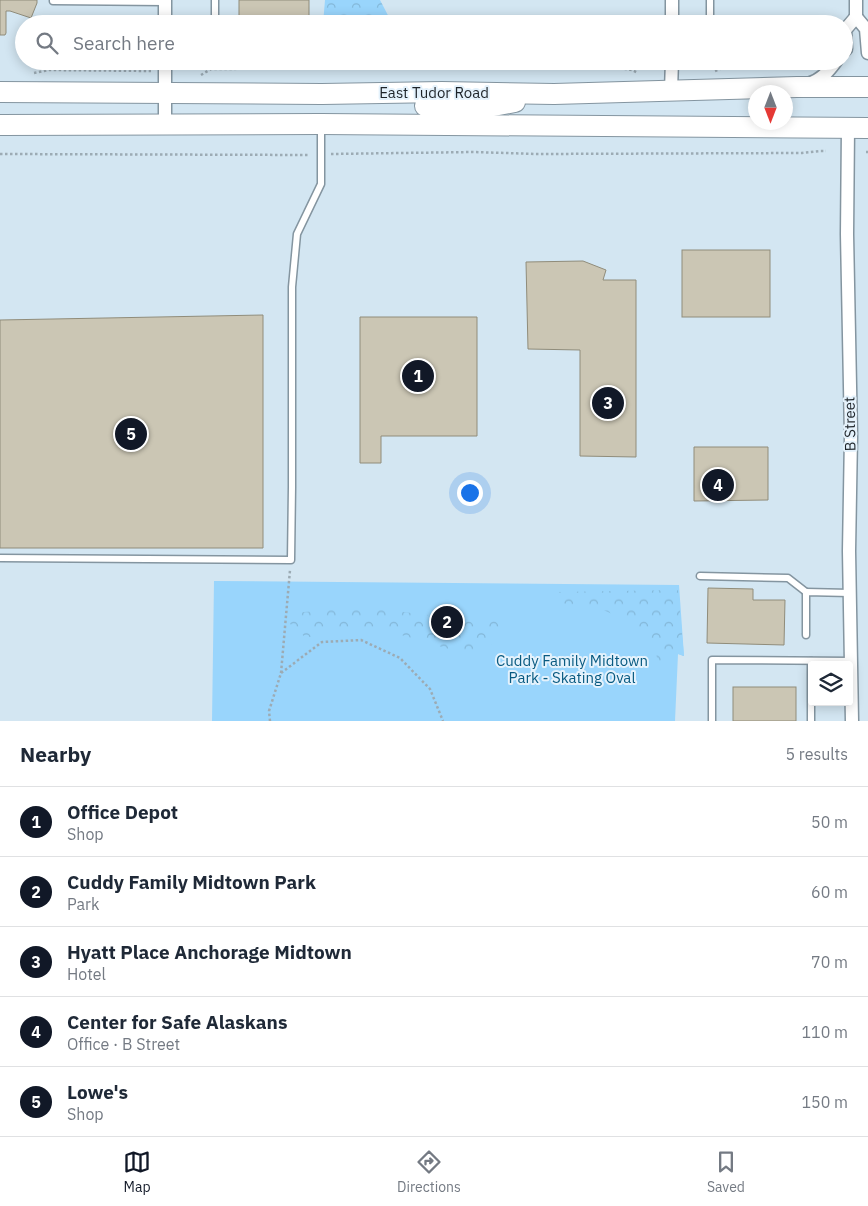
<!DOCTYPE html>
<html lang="en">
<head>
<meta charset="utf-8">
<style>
	:root { --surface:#fff; --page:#f6f6f7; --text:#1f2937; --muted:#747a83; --line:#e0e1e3; --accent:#111827 }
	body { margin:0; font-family:"IBM Plex Sans",sans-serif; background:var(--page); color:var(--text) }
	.controls { position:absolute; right:15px; bottom:15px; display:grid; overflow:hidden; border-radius:5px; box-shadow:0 2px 12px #0003 }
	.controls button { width:45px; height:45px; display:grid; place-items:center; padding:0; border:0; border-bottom:1px solid var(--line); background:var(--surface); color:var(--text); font:25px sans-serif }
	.compass { position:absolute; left:748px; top:85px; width:45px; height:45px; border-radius:50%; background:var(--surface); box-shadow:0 2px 12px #0003; rotate:180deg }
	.you { position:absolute; left:469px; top:492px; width:18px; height:18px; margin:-12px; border:4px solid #fff; border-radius:50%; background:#1a73e8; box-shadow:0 0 0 8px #1a73e833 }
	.badge { display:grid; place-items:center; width:32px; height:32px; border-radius:50%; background:var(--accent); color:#fff; font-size:16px; font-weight:700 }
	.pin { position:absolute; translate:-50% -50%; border:2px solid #fff; box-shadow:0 1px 5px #0006 }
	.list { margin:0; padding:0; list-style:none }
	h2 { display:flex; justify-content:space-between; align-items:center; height:65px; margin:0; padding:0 20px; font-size:21px }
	h2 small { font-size:16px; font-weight:400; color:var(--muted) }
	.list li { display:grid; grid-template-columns:32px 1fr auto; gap:15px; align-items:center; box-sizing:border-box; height:70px; padding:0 20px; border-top:1px solid var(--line) }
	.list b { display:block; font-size:19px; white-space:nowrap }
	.list p { margin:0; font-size:16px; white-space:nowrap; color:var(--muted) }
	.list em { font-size:16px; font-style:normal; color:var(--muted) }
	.icon { flex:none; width:28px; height:28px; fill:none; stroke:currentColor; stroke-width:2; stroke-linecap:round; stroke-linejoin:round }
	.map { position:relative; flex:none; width:868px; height:721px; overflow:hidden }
	.search { position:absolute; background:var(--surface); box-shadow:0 2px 12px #0003; left:15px; right:15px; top:15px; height:55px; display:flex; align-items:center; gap:12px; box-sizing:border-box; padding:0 18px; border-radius:28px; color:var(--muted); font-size:19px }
	.sheet { height:415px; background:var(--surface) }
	nav { display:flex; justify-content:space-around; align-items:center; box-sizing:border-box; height:70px; border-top:1px solid var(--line); background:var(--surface); font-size:14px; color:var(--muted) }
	nav a { display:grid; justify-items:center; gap:2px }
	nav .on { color:var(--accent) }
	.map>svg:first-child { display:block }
	.green { fill:#99d5fc }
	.forest { fill:url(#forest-crowns) }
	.building { fill:#cbc6b4; stroke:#908c7a }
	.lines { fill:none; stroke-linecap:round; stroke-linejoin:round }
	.service-casing { stroke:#8495a0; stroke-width:9 }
	.minor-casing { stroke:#8495a0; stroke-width:15 }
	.primary-casing { stroke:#8495a0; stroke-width:22 }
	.path { stroke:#9cabb4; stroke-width:2.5; stroke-dasharray:2.5 2.5; stroke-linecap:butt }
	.service { stroke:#fff; stroke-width:6 }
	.minor { stroke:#fff; stroke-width:12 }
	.primary { stroke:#fff; stroke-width:20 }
	.labels { text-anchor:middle; stroke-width:4; stroke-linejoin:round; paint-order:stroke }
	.street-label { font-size:15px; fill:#1e2429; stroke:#e4f2fc }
	.park-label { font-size:15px; fill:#085a81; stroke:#e4f2fc }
</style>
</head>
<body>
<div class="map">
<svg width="868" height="721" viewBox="0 0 868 721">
	<defs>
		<pattern id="forest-crowns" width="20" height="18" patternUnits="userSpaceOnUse" patternTransform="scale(1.25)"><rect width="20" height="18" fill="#99d5fc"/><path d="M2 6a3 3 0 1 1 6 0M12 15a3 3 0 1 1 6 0" fill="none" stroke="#83b7d8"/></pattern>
	</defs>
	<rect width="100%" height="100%" fill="#d3e6f2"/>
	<!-- green -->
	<polygon class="green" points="214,581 679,585 684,656 678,654 675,721 212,721"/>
	<!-- forest -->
	<g class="forest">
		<polygon points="325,0 380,0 392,23 429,20 429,24 323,24"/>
		<polygon points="678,590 684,656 678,654 660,673 656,653 636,625 599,608 560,603 556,592"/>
		<polygon points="364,607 468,620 509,619 494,643 469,655 381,629 342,628 306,638 288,622 292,613"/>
	</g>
	<!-- building -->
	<g class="building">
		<polygon points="0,0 37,0 37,3 31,18 10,11 6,11 6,33 5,35 0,35"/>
		<rect x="239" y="0" width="70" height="24"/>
		<rect x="682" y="250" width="88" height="67"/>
		<polygon points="583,261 606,270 603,280 636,280 636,457 580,456 580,350 528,349 526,262"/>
		<polygon points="263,315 263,548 0,548 0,320"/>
		<polygon points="360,317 477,317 477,436 381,436 381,463 360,463"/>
		<polygon points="694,447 768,447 768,500 694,501"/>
		<polygon points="708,588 753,589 753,600 785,600 784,645 707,643"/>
		<rect x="733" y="687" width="63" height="34"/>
	</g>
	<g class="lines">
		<!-- service casing -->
		<g class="service-casing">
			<g id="service">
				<polyline points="215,0 215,24"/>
				<polyline points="710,0 710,21"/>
				<polyline points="53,1 165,2"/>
				<polyline points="0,558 291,560 292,487 292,287 297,234 321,184 321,128"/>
				<polyline points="700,576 788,578 806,592"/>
				<polyline points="806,635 806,592 850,593"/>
				<polyline points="712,721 712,660 851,661"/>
				<polyline points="811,721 811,661"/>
			</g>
		</g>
		<!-- minor casing -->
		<g class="minor-casing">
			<g id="minor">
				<polyline points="856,17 866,29 868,53"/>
				<polyline points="856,17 856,0"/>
				<polyline points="165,24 165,0"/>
				<polyline points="672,24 672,0"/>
				<polyline points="844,51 846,49 845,30 856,17"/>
				<polyline points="165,61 165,125"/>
				<path d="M808,84C821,80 828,72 836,61"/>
				<polyline points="671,90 672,61"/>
				<polyline points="848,128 847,234 851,436 849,551 852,721"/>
			</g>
		</g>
		<!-- primary casing -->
		<g class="primary-casing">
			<g id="primary">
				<polyline points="0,92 322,94 442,92 554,94 797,87 868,87"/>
				<polyline points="425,106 488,107 515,102"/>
				<polyline points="0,125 321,124 868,128"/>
			</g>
		</g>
		<!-- path -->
		<g class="path">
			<polyline points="715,71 732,64 804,63 809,61"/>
			<polyline points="34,73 49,70 151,71"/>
			<polyline points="201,75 211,69 612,67 632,70 638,73"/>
			<polyline points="866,152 868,152"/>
			<polyline points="0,154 310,155"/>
			<polyline points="331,154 473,152 537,154 802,153 820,151 826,151"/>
			<polyline points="281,673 290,570"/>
			<polyline points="270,721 269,711 281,673 322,642 361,640 400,658 430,689 443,721"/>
		</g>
		<!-- service -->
		<use href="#service" class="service"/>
		<!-- minor -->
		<use href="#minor" class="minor"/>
		<!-- primary -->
		<use href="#primary" class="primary"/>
	</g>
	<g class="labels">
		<!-- street labels -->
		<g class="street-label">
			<text x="434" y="98">East Tudor Road</text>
			<text transform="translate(850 424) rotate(-91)" y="5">B Street</text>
		</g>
		<!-- park labels -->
		<g class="park-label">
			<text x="572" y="666">Cuddy Family Midtown<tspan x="572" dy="17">Park - Skating Oval</tspan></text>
		</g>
	</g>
</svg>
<div class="controls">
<button><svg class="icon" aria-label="layers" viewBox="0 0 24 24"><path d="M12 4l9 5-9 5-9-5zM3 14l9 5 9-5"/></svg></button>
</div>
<svg class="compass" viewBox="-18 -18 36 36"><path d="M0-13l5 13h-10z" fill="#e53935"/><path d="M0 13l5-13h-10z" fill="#747a83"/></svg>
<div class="you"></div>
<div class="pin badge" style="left:418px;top:376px">1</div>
<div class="pin badge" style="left:447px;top:622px">2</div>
<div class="pin badge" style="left:608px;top:403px">3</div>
<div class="pin badge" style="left:718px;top:485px">4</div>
<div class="pin badge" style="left:131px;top:434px">5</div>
<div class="search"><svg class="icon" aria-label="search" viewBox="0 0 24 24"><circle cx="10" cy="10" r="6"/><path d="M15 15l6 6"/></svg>Search here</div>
</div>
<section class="sheet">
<h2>Nearby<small>5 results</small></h2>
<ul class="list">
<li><span class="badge">1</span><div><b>Office Depot</b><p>Shop</p></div><em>50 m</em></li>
<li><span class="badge">2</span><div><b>Cuddy Family Midtown Park</b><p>Park</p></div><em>60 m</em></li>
<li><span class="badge">3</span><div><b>Hyatt Place Anchorage Midtown</b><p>Hotel</p></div><em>70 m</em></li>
<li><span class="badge">4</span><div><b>Center for Safe Alaskans</b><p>Office · B Street</p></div><em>110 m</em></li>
<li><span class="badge">5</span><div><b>Lowe's</b><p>Shop</p></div><em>150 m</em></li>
</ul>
</section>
<nav>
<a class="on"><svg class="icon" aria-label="map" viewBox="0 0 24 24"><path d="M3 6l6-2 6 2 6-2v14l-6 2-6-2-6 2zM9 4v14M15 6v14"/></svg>Map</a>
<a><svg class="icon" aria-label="directions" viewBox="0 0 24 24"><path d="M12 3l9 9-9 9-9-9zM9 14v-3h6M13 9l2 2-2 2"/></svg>Directions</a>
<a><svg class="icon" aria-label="saved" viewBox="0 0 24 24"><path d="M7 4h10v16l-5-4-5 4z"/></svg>Saved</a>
</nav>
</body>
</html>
